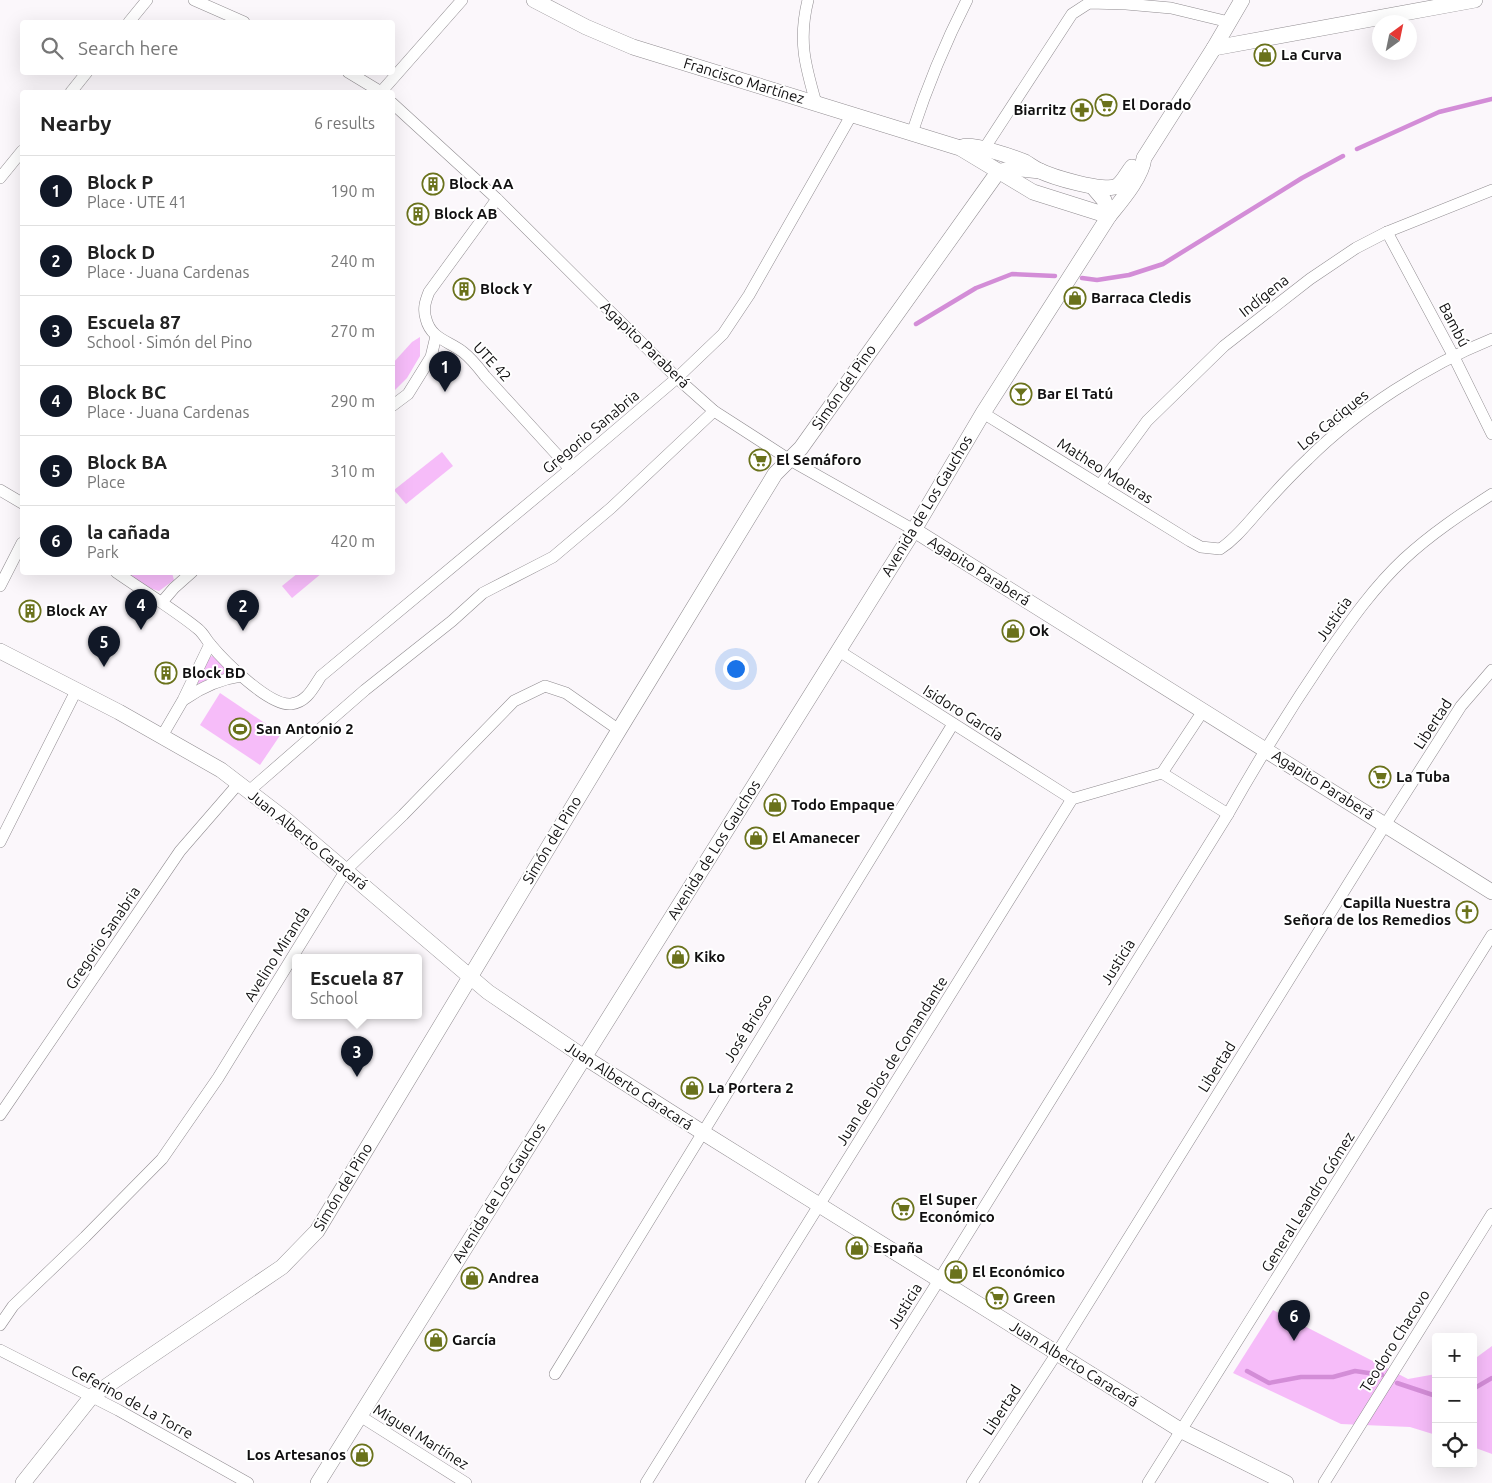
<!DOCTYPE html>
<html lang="en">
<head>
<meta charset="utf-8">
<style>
	:root { --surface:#fff; --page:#f6f6f6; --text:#222; --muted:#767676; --line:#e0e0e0; --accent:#111827 }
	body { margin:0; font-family:Ubuntu,sans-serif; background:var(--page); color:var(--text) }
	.controls { position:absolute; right:15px; bottom:15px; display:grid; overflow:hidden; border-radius:5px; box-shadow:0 5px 20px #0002 }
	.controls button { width:45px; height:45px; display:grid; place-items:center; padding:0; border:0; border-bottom:1px solid var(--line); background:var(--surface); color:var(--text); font:25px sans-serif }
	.compass { position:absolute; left:1372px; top:15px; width:45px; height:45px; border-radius:50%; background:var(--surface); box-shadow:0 5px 20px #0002; rotate:33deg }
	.you { position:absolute; left:735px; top:668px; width:18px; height:18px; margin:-12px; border:4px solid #fff; border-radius:50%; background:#1a73e8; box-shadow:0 0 0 8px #1a73e833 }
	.badge { display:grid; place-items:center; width:32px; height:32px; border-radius:50%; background:var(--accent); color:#fff; font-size:16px; font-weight:700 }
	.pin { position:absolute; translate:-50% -41px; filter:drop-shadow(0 1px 2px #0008) }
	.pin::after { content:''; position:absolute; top:26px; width:18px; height:15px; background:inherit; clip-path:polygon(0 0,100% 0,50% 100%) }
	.popup { position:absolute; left:292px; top:954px; width:130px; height:65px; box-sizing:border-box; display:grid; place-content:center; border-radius:5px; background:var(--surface); filter:drop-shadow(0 1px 4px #0005); font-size:16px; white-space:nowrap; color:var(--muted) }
	.popup b { font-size:19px; color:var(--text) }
	.popup::after { content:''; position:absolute; left:50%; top:100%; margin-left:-10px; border:10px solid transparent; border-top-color:var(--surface) }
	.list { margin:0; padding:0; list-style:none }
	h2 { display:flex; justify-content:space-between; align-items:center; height:65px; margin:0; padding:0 20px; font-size:21px }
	h2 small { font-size:16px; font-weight:400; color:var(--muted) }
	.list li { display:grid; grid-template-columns:32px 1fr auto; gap:15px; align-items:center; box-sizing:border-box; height:70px; padding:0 20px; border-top:1px solid var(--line) }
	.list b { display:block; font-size:19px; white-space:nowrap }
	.list p { margin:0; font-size:16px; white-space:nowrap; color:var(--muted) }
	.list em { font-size:16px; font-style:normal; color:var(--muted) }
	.icon { flex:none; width:28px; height:28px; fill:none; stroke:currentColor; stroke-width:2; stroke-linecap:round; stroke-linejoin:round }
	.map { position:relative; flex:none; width:1492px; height:1483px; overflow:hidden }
	.search { position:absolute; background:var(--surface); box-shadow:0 5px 20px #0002; left:20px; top:20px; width:375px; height:55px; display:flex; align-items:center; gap:12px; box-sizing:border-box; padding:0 18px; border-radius:5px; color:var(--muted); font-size:19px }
	.panel { position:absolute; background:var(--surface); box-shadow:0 5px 20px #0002; left:20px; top:90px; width:375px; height:485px; border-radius:5px }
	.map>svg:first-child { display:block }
	.green { fill:#f6bcf9 }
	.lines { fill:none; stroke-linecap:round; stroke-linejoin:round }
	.stream { stroke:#d38dd7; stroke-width:4.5 }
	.street-casing { stroke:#908c90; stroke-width:12 }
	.secondary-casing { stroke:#908c90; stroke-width:16 }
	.street { stroke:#fff; stroke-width:11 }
	.secondary { stroke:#fff; stroke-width:15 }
	.labels { text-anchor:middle; stroke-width:4; stroke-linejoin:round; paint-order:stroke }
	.poi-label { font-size:15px; font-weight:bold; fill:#100f10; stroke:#fff; text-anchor:start }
	.street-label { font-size:15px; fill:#100f10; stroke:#fff }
</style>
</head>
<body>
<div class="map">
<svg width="1492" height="1483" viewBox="0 0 1492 1483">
	<rect width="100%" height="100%" fill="#fbf7fb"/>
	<!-- green -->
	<g class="green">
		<polygon points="420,337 420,356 407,378 393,392 393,363 412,342"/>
		<polygon points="442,452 453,466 406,504 394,490"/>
		<polygon points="128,573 172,573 174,580 159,591 149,588"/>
		<polygon points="298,573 322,573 292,598 282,586"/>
		<polygon points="212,656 215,657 225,668 224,674 198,684 197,682 210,657"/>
		<polygon points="220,693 281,734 260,765 200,725"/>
		<polygon points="1273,1310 1408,1379 1436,1374 1436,1435 1410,1427 1341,1424 1233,1373"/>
		<polygon points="1492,1346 1492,1454 1473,1447 1473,1360"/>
	</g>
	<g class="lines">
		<!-- stream -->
		<g class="stream">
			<polyline points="1357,149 1439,112 1492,99"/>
			<polyline points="1082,278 1097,280 1129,275 1163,264 1302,178 1343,156"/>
			<polyline points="916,324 976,288 1012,274 1055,276"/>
			<polyline points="1247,1371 1269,1383 1301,1377 1333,1377 1355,1371 1382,1375"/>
			<polyline points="1397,1383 1436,1396"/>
			<polyline points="1473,1389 1492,1378"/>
		</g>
		<!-- street casing -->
		<g class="street-casing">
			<g id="street">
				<polyline points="194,0 244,22"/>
				<path d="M808,0C798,40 805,65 816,103"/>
				<polyline points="129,22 147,0"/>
				<polyline points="348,72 381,92"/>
				<polyline points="71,92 87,72"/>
				<polyline points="381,92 462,0"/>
				<polyline points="392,103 497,199 677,378 714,411 790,460 914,530"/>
				<path d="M912,133C927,87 945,43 967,0"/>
				<polyline points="984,149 1072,14 1089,3 1126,4 1171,8 1229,22"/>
				<polyline points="0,178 22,151"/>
				<path d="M497,199L429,292C425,302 423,309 426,319C431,339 449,341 463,352C472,359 478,367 485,376L570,469"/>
				<polyline points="1387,232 1454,357 1492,434"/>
				<polyline points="392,406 408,394 431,357 436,336"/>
				<path d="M983,413L1190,541L1201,547L1220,549C1237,538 1249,521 1263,506C1277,490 1292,474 1308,459C1356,411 1429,364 1492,339"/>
				<polyline points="1100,485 1147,421 1224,346 1310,279 1356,248 1387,232 1492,190"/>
				<polyline points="0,490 22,503"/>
				<path d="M116,572C143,591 172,608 198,629C203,633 206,639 210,644C224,661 269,706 291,704C307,702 313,688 321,676L570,469L677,378L723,334L749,295L852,114"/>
				<polyline points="0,586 22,543"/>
				<polyline points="162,602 174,588 192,572"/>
				<polyline points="839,651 1072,799"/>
				<path d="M185,699C202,687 220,679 241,676"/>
				<polyline points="162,736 183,700 210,644"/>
				<polyline points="1162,773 1203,711"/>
				<polyline points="249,791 365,690 452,621 483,593 553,557 611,508 714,411"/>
				<polyline points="0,842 76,691"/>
				<polyline points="0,1115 180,851 239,783"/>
				<polyline points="0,1325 13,1306 85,1237 162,1159 218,1078 346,870 403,815 514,701 545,686 566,693 619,730"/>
				<polyline points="0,1350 118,1410 248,1483"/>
				<polyline points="555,1374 953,724"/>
				<polyline points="360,1416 466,1483"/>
				<polyline points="646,1483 1072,799 1162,773 1228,814"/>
				<path d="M811,1483L939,1280L1228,814C1259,759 1292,706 1328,653C1351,620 1374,587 1404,559C1431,534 1461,514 1492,494"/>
				<polyline points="972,1483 1057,1353 1385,825 1461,706 1492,670"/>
				<polyline points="1148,1483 1492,935"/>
				<polyline points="1324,1483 1492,1214"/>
			</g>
		</g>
		<!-- secondary casing -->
		<g class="secondary-casing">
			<g id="secondary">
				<path d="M534,0L586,27L633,47L960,148L1033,192L1109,216C1121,201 1142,177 1144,158L1214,48L1242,0"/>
				<polyline points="1214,48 1475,0"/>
				<path d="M962,147C973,143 1013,157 1025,162C1030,165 1034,168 1038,170C1052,177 1105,193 1117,186C1123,182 1127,173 1132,167"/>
				<polyline points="914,530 1492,892"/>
				<polyline points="0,651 119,712 221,770 285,819 488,992 584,1057 702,1132 1182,1431 1286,1483"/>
				<polyline points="23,1483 92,1396 282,1267 317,1231 619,730 775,474 801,448 998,172 1013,168 1040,171"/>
				<polyline points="318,1483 914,530 983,413 1109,216 1104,200 1093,187"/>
			</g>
		</g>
		<!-- street -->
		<use href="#street" class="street"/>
		<!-- secondary -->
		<use href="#secondary" class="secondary"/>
	</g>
	<!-- icons -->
	<defs>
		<g id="shop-ring" transform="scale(1.125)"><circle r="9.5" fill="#fff" stroke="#6a721b" stroke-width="1.5"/><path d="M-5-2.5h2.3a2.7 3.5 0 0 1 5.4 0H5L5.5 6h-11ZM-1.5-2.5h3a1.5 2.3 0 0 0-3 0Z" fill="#6a721b"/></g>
		<g id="supermarket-ring" transform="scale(1.125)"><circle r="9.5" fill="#fff" stroke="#6a721b" stroke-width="1.5"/><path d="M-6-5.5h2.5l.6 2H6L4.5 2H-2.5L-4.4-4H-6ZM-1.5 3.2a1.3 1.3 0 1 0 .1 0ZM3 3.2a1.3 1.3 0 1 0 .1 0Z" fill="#6a721b"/></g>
		<g id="pharmacy-ring" transform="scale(1.125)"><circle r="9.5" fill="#fff" stroke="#6a721b" stroke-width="1.5"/><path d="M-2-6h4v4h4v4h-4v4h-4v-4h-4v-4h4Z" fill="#6a721b"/></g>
		<g id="building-ring" transform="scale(1.125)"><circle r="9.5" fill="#fff" stroke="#6a721b" stroke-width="1.5"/><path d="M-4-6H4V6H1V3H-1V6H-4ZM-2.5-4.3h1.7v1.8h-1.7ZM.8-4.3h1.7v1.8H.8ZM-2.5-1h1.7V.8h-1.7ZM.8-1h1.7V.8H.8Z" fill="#6a721b"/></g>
		<g id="bar-ring" transform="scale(1.125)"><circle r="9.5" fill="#fff" stroke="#6a721b" stroke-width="1.5"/><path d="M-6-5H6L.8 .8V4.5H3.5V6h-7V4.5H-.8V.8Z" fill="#6a721b"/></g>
		<g id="stadium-ring" transform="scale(1.125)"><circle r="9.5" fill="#fff" stroke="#6a721b" stroke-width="1.5"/><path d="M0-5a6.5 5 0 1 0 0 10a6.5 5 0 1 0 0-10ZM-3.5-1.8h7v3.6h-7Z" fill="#6a721b"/></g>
		<g id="church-ring" transform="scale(1.125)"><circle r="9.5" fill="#fff" stroke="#6a721b" stroke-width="1.5"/><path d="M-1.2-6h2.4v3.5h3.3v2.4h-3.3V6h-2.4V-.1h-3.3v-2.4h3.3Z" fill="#6a721b"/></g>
	</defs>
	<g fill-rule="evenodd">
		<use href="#shop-ring" x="1265" y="55"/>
		<use href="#supermarket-ring" x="1106" y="105"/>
		<use href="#pharmacy-ring" x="1082" y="110"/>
		<use href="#building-ring" x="433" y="184"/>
		<use href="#building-ring" x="418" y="214"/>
		<use href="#building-ring" x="464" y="289"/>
		<use href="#shop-ring" x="1075" y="298"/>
		<use href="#bar-ring" x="1021" y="394"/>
		<use href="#supermarket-ring" x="760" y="460"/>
		<use href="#building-ring" x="30" y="611"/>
		<use href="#shop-ring" x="1013" y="631"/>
		<use href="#building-ring" x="166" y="673"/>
		<use href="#stadium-ring" x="240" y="729"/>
		<use href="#supermarket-ring" x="1380" y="777"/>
		<use href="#shop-ring" x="775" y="805"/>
		<use href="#shop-ring" x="756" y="838"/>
		<use href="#church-ring" x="1467" y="912"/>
		<use href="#shop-ring" x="678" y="957"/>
		<use href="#shop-ring" x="692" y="1088"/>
		<use href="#supermarket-ring" x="903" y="1209"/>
		<use href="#shop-ring" x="857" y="1248"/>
		<use href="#shop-ring" x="956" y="1272"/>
		<use href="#shop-ring" x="472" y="1278"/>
		<use href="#supermarket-ring" x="997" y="1298"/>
		<use href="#shop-ring" x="436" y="1340"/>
		<use href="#shop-ring" x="362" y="1455"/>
	</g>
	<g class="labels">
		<!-- poi labels -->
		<g class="poi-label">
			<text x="1281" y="60">La Curva</text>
			<text x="1122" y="110">El Dorado</text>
			<text x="1066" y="115" text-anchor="end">Biarritz</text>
			<text x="449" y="189">Block AA</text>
			<text x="434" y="219">Block AB</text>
			<text x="480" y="294">Block Y</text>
			<text x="1091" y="303">Barraca Cledis</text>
			<text x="1037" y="399">Bar El Tatú</text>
			<text x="776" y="465">El Semáforo</text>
			<text x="46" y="616">Block AY</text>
			<text x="1029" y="636">Ok</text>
			<text x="182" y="678">Block BD</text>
			<text x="256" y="734">San Antonio 2</text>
			<text x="1396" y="782">La Tuba</text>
			<text x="791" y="810">Todo Empaque</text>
			<text x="772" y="843">El Amanecer</text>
			<text x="1451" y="908" text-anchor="end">Capilla Nuestra<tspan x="1451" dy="17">Señora de los Remedios</tspan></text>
			<text x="694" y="962">Kiko</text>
			<text x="708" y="1093">La Portera 2</text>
			<text x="919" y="1205">El Super<tspan x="919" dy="17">Económico</tspan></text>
			<text x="873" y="1253">España</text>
			<text x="972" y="1277">El Económico</text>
			<text x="488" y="1283">Andrea</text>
			<text x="1013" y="1303">Green</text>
			<text x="452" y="1345">García</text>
			<text x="346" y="1460" text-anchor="end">Los Artesanos</text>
		</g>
		<!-- street labels -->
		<g class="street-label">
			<text transform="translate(744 81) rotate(17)" y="5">Francisco Martínez</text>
			<text transform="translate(1264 296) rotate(-38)" y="5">Indígena</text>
			<text transform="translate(1454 325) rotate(62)" y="5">Bambú</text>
			<text transform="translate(645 345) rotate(44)" y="5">Agapito Paraberá</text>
			<text transform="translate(492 362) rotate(47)" y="5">UTE 42</text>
			<text transform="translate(844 387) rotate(-55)" y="5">Simón del Pino</text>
			<text transform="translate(1333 420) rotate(-39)" y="5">Los Caciques</text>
			<text transform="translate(591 432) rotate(-40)" y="5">Gregorio Sanabria</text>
			<text transform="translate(1105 471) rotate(32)" y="5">Matheo Moleras</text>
			<text transform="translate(927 506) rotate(-59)" y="5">Avenida de Los Gauchos</text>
			<text transform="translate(979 571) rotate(32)" y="5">Agapito Paraberá</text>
			<text transform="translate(1334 619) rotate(-55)" y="5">Justicia</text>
			<text transform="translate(963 713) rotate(32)" y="5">Isidoro García</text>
			<text transform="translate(1433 724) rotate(-57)" y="5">Libertad</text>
			<text transform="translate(1323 785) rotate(32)" y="5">Agapito Paraberá</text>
			<text transform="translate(308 840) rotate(39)" y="5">Juan Alberto Caracará</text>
			<text transform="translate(552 840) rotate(-59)" y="5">Simón del Pino</text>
			<text transform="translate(714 850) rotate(-58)" y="5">Avenida de Los Gauchos</text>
			<text transform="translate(103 938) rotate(-56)" y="5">Gregorio Sanabria</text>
			<text transform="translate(277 954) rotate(-58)" y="5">Avelino Miranda</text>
			<text transform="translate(1118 962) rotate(-58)" y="5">Justicia</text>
			<text transform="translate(748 1028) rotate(-58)" y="5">José Brioso</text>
			<text transform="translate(892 1061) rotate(-58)" y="5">Juan de Dios de Comandante</text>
			<text transform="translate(1217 1067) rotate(-58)" y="5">Libertad</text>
			<text transform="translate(629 1086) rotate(33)" y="5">Juan Alberto Caracará</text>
			<text transform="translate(343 1187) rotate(-59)" y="5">Simón del Pino</text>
			<text transform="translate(499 1193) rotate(-58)" y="5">Avenida de Los Gauchos</text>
			<text transform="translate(1308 1202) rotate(-58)" y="5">General Leandro Gómez</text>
			<text transform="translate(905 1306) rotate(-58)" y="5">Justicia</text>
			<text transform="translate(1395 1341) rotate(-58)" y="5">Teodoro Chacovo</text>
			<text transform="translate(1074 1364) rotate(32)" y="5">Juan Alberto Caracará</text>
			<text transform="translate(132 1402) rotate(29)" y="5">Ceferino de La Torre</text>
			<text transform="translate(1002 1410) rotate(-57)" y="5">Libertad</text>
			<text transform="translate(421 1437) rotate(32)" y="5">Miguel Martínez</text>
		</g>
	</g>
</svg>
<div class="controls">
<button>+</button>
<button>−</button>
<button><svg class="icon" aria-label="locate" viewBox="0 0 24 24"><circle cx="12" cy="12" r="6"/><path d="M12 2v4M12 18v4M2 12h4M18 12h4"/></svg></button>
</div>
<svg class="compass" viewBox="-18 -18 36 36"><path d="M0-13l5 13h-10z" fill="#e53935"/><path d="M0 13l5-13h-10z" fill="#767676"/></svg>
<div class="you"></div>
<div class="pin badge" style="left:445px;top:392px">1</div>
<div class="pin badge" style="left:243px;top:631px">2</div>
<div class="pin badge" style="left:357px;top:1077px">3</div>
<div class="popup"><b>Escuela 87</b>School</div>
<div class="pin badge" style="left:141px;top:630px">4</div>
<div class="pin badge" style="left:104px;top:667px">5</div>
<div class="pin badge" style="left:1294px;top:1341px">6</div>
<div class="search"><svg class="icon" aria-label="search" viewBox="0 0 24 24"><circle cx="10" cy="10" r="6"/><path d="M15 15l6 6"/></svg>Search here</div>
<section class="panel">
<h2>Nearby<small>6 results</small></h2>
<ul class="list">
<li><span class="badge">1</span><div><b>Block P</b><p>Place · UTE 41</p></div><em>190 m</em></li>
<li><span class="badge">2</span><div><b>Block D</b><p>Place · Juana Cardenas</p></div><em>240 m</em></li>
<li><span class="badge">3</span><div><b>Escuela 87</b><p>School · Simón del Pino</p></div><em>270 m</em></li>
<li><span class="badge">4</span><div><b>Block BC</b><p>Place · Juana Cardenas</p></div><em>290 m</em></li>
<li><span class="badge">5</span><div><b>Block BA</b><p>Place</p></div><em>310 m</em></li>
<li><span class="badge">6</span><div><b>la cañada</b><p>Park</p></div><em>420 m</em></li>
</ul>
</section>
</div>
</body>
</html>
